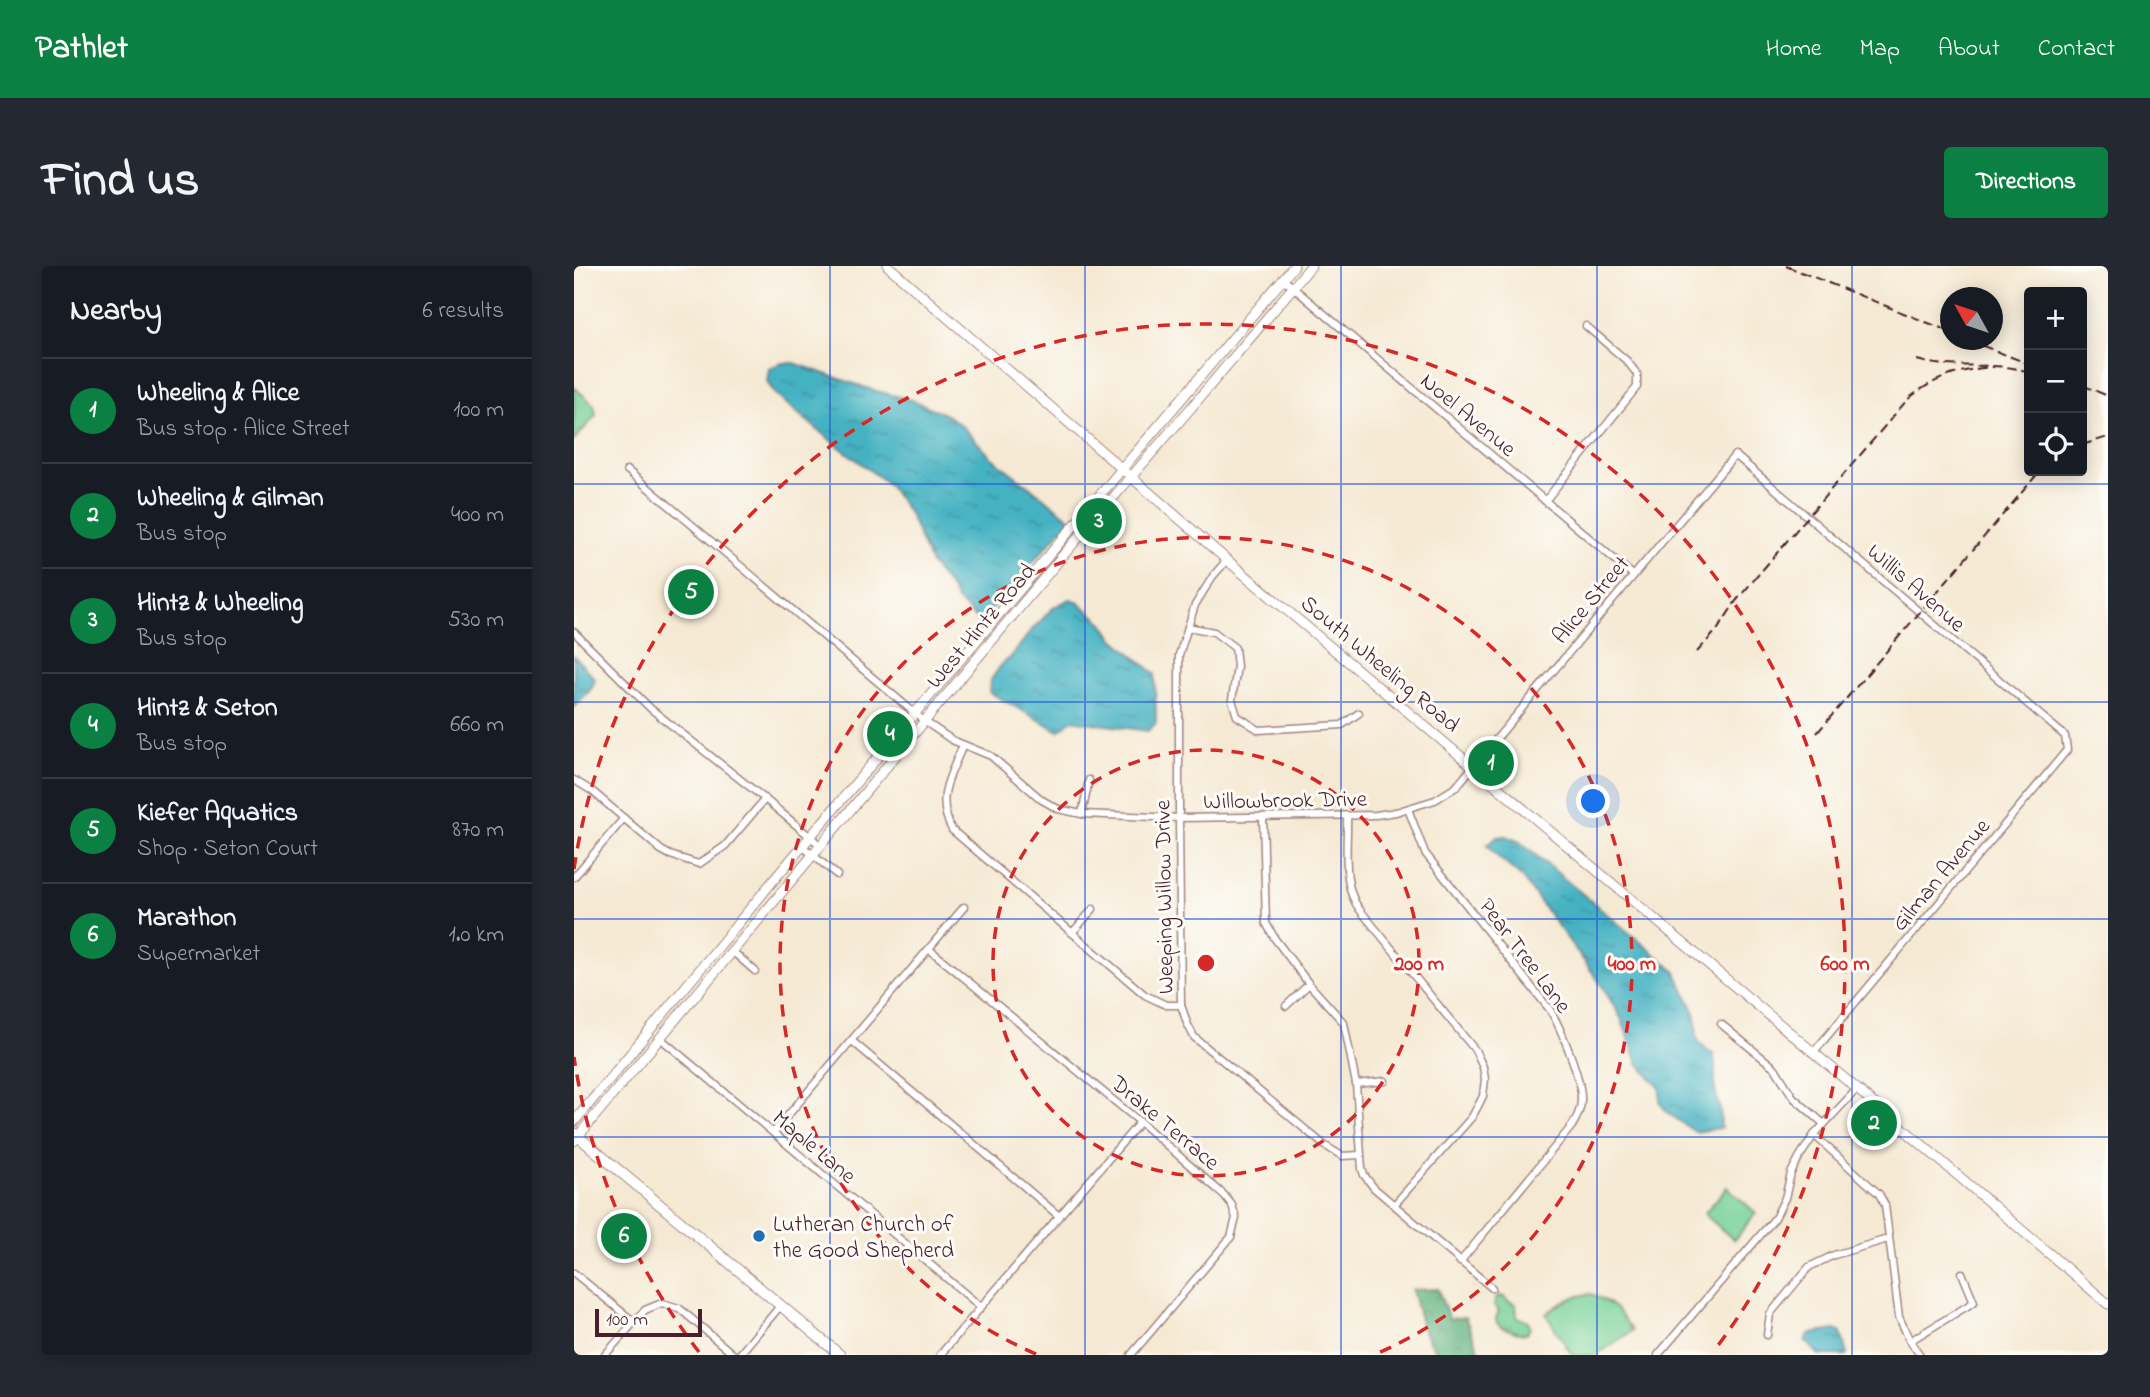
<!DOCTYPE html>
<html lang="en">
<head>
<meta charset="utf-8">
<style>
	:root { --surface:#171b24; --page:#242831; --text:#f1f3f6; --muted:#9ea1a6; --line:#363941; --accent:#0b8043 }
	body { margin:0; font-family:"Indie Flower",sans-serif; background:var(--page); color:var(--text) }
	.controls { position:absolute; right:21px; top:21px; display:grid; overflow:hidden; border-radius:7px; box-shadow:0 4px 18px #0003 }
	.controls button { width:63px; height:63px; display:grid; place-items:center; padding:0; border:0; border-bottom:2px solid var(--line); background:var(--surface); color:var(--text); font:35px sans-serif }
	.compass { position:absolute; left:1366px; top:21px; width:63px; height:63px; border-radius:50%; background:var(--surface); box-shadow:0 4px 18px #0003; rotate:310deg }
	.scale { position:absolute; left:21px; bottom:18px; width:107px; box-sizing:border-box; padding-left:7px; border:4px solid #4a1f2b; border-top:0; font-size:19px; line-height:24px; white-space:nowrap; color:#4a1f2b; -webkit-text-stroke:5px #fdfcf7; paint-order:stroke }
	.you { position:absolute; left:1020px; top:536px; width:24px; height:24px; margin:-18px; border:5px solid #fff; border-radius:50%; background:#1a73e8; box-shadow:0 0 0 10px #1a73e833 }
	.badge { display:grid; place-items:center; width:46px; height:46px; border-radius:50%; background:var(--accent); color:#fff; font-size:23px; font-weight:700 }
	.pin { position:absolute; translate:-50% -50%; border:4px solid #fff; box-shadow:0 2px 7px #0006 }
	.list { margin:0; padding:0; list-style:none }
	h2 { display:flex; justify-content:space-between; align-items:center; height:91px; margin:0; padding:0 28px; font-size:30px }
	h2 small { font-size:23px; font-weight:400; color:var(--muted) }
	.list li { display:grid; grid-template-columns:46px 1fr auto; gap:21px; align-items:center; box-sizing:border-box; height:105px; padding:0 28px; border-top:2px solid var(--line) }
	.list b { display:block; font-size:26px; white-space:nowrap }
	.list p { margin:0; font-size:23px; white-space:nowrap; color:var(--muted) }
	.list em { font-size:23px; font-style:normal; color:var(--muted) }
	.icon { flex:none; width:38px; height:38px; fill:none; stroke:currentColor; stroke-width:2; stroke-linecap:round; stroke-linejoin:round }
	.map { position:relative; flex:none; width:1534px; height:1089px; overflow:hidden; border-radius:7px }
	header { display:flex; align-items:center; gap:42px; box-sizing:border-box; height:98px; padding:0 35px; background:var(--accent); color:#fff }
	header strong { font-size:33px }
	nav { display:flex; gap:38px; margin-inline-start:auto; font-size:24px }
	.intro { display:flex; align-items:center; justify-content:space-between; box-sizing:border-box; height:168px; padding:0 42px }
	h1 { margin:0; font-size:49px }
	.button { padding:18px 32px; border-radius:7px; background:var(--accent); color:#fff; font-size:24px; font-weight:700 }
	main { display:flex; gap:42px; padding:0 42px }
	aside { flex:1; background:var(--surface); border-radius:7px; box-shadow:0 4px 18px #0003 }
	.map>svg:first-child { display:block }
	.forest { fill:url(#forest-crowns); stroke:#566956; stroke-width:2 }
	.park { fill:url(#park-tufts); stroke:#617861; stroke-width:2 }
	.garden { fill:#78d197; stroke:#617861; stroke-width:2 }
	.water { fill:url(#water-ripples); stroke:#486876; stroke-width:2 }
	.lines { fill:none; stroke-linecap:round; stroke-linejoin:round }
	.street-casing { stroke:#a0847f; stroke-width:9 }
	.secondary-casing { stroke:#a0847f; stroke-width:11 }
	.primary-casing { stroke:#a0847f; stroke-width:12 }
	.street { stroke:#fff; stroke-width:6 }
	.secondary { stroke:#fff; stroke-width:9 }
	.primary { stroke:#fff; stroke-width:10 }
	.rail { stroke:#4a1f2b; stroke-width:2; stroke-dasharray:10 5; stroke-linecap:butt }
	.grid { fill:none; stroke:#1d4ed8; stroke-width:2; stroke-opacity:0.55 }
	.ring { fill:none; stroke:#d62828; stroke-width:3.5; stroke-dasharray:12 9 }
	.poi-dot { fill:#1f6fb2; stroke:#fdfcf7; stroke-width:2.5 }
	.labels { text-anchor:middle; stroke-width:6; stroke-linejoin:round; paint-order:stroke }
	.street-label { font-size:23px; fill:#4a1f2b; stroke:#fdfcf7 }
	.poi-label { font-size:23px; fill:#4a1f2b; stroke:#fdfcf7; text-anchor:start }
	.centre { fill:#d62828; stroke:#fdfcf7; stroke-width:3.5 }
	.ring-label { font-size:21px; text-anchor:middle; font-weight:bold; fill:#d62828; stroke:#fdfcf7; stroke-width:6; stroke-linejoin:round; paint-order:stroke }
</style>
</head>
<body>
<header>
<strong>Pathlet</strong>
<nav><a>Home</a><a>Map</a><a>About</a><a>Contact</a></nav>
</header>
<div class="intro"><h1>Find us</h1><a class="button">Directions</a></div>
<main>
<aside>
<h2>Nearby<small>6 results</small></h2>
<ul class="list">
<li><span class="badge">1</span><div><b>Wheeling &amp; Alice</b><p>Bus stop · Alice Street</p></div><em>100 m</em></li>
<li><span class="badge">2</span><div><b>Wheeling &amp; Gilman</b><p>Bus stop</p></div><em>400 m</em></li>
<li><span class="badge">3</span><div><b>Hintz &amp; Wheeling</b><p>Bus stop</p></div><em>530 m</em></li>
<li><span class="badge">4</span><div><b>Hintz &amp; Seton</b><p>Bus stop</p></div><em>660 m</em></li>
<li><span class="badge">5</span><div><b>Kiefer Aquatics</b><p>Shop · Seton Court</p></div><em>870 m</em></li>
<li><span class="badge">6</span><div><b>Marathon</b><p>Supermarket</p></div><em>1.0 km</em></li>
</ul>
</aside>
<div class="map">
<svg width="1534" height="1089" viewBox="0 0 1534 1089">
	<defs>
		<pattern id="forest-crowns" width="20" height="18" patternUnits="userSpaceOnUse" patternTransform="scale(1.75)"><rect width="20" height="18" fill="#62b380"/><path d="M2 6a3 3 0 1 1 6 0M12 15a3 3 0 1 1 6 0" fill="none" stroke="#539169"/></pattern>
		<pattern id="park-tufts" width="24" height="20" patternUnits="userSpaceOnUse" patternTransform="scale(1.75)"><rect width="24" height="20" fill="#78d197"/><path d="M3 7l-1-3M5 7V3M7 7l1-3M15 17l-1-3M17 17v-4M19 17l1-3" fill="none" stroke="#69b382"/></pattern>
		<pattern id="water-ripples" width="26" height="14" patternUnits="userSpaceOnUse" patternTransform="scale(1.75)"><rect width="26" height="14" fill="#45b2c2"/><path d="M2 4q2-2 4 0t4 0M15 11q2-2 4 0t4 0" fill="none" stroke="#3c909e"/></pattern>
	</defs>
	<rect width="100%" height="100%" fill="#fdfcf7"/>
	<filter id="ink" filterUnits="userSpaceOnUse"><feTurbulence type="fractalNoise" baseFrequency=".0143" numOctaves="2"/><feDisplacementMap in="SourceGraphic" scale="14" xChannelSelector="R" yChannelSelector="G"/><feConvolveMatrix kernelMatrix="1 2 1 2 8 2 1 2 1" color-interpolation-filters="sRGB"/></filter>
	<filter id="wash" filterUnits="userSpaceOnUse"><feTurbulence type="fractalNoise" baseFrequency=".00686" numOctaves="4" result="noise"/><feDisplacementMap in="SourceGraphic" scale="28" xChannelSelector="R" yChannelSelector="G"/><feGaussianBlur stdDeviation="1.57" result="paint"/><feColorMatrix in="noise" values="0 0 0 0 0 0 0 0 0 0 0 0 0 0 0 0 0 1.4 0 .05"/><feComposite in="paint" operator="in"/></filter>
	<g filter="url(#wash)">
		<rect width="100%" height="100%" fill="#f5e9d3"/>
		<!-- forest -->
		<polygon class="forest" points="864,1023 875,1053 891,1051 907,1089 864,1089 849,1065 838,1024"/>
		<!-- park -->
		<path class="park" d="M926,1030L930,1031L934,1035L942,1039L943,1052L954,1055L956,1061L953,1067C945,1070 938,1063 929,1062C920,1057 921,1053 925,1045L920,1039L922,1032Z"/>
		<!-- garden -->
		<g class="garden">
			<polygon points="0,121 20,139 22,149 0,174"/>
			<polygon points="1153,921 1182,947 1160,974 1130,948"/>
			<path d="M1017,1028C1038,1037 1046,1045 1058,1065L1022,1089H998L972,1048C987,1037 999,1029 1017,1028Z"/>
		</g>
		<!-- water -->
		<g class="water">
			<polygon points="208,97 220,97 295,123 341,135 373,149 389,161 418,192 497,253 406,356 382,333 375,320 357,298 335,247 314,218 250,169 200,127 193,115 195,102"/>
			<polygon points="496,333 502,335 529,357 539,372 581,408 582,457 574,465 497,454 485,465 415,426 417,414 428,398 436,392 458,364 480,341"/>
			<polygon points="0,390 21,413 17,423 0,441"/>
			<path d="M931,570L946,576L1101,705L1122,749L1123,772L1127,779L1139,788L1141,797V824L1146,843L1147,862L1121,866L1094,847L1086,837V822L1064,797L1047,752L1027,718L949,613C938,601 923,593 913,579L923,571Z"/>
			<polygon points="1262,1064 1267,1067 1273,1089 1245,1089 1231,1074 1235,1068"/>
		</g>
	</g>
	<g filter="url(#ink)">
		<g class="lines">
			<!-- street casing -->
			<g class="street-casing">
				<g id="street">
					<polyline points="709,13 1059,309"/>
					<polyline points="53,204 350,455 378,474 417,490 468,534 484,543 508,548 605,552 802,549 822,546 861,534 882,521 1161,189 1491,470 1493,484 1239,787"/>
					<polyline points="971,235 1063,121 1063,108 1053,95 1012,60"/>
					<polyline points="653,294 639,310 621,339 605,389 605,552 607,739 613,757 620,771 750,879 768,890 786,889"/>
					<polyline points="614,361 640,366 661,382 663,400 658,434 663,450 685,464 768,459 785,447"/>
					<polyline points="0,366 77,443 191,533 246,579"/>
					<path d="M389,479C376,511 361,531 378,564L571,729L592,739H607"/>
					<polyline points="0,514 18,525 87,584 96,589 125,598 151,580 191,533"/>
					<path d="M834,543L851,587L976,744C987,762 1008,813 1007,834C1007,843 1003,852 998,860L886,996"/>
					<polyline points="508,548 515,514"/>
					<path d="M773,550C774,580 767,619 786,644L901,784L909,801L911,813L909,830L905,838L898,851L820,939"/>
					<polyline points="689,552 692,657 701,673 735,718 770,757 782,818 788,903 790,909 800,922 918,1022"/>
					<polyline points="228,580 263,609"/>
					<polyline points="0,611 50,552"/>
					<polyline points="498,667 519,643"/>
					<polyline points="355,683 566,856 650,929 658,939 662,952 657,971 557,1089"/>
					<polyline points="158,685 181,705"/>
					<polyline points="712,740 735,718"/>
					<polyline points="1147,758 1201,802 1219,831 1250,858"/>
					<polyline points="86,772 407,1041"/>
					<polyline points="278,775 485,950"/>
					<polyline points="782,818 811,815"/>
					<polyline points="199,867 390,641"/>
					<polyline points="1240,869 1305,928 1311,939 1325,1051 1336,1075 1346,1089"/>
					<polyline points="0,1007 59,1055"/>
					<polyline points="1193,1069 1196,1048 1235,1001 1260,989 1314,973"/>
					<polyline points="1336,1075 1400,1036 1388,1007"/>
					<polyline points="31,1089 71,1044 88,1037 105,1042 160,1089"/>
					<polyline points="165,1089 207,1039"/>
					<polyline points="366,1089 566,856"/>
					<polyline points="1084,1089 1201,952 1211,932 1217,907 1226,890 1240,869 1283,823"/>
				</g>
			</g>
			<!-- secondary casing -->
			<g class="secondary-casing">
				<g id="secondary">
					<polyline points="314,0 653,294 1283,823 1534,1038"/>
					<polyline points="0,856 203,610 720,0"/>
					<polyline points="0,875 486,293 616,143 737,0"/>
				</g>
			</g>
			<!-- primary casing -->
			<g class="primary-casing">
				<polyline id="primary" points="0,867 266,1089"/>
			</g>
			<!-- street -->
			<use href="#street" class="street"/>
			<!-- secondary -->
			<use href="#secondary" class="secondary"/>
			<!-- primary -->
			<use href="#primary" class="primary"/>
			<!-- rail -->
			<g class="rail">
				<polyline points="1212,0 1377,66"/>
				<polyline points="1394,74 1455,98"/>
				<path d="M1343,94C1380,105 1419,94 1455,106"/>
				<polyline points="1508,119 1534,130"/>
				<polyline points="1508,179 1534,171"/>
				<path d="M1123,386L1144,363L1162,335L1333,134C1359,112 1387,103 1420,101"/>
				<polyline points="1243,467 1466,205"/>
			</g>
		</g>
	</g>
	<!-- grid -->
	<path class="grid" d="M256,0V1089M511,0V1089M767,0V1089M1023,0V1089M1278,0V1089M0,218H1534M0,436H1534M0,653H1534M0,871H1534"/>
	<!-- distance rings -->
	<g class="ring">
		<circle cx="632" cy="697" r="213"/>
		<path d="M462 1088A426 426 0 1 1 802 1088"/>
		<path d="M125 1086A639 639 0 0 1 0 791M0 603A639 639 0 1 1 1139 1086"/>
	</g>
	<!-- markers -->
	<circle class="poi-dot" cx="185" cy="970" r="7"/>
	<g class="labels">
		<!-- street labels -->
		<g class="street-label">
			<text transform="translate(895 148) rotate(40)" y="8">Noel Avenue</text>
			<text transform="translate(1343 321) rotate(41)" y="8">Willis Avenue</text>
			<text transform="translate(1016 333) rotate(-50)" y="8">Alice Street</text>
			<text transform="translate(406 359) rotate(-50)" y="8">West Hintz Road</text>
			<text transform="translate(807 397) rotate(40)" y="8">South Wheeling Road</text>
			<text transform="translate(711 533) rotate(-1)" y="8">Willowbrook Drive</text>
			<text transform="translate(1366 608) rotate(-50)" y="8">Gilman Avenue</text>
			<text transform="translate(589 631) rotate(-91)" y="8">Weeping Willow Drive</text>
			<text transform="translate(952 689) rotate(53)" y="8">Pear Tree Lane</text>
			<text transform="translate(592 856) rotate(40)" y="8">Drake Terrace</text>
			<text transform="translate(241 880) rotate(40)" y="8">Maple Lane</text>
		</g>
		<!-- poi labels -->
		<g class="poi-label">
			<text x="199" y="965">Lutheran Church of<tspan x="199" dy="26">the Good Shepherd</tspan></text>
		</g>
	</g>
	<circle cx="632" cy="697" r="10" class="centre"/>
	<g class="ring-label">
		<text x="845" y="704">200 m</text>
		<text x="1058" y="704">400 m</text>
		<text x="1271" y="704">600 m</text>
	</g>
</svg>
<div class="controls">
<button>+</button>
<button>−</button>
<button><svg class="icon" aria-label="locate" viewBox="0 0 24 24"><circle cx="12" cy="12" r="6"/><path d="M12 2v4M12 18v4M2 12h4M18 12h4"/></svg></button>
</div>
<svg class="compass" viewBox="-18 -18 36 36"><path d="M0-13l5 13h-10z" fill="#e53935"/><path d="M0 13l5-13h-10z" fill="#9ea1a6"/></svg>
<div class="scale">100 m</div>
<div class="you"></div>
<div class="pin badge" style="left:917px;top:497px">1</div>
<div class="pin badge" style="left:1300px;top:857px">2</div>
<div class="pin badge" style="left:525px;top:255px">3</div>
<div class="pin badge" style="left:316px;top:468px">4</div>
<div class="pin badge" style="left:117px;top:326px">5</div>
<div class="pin badge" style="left:50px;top:970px">6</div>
</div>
</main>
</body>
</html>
